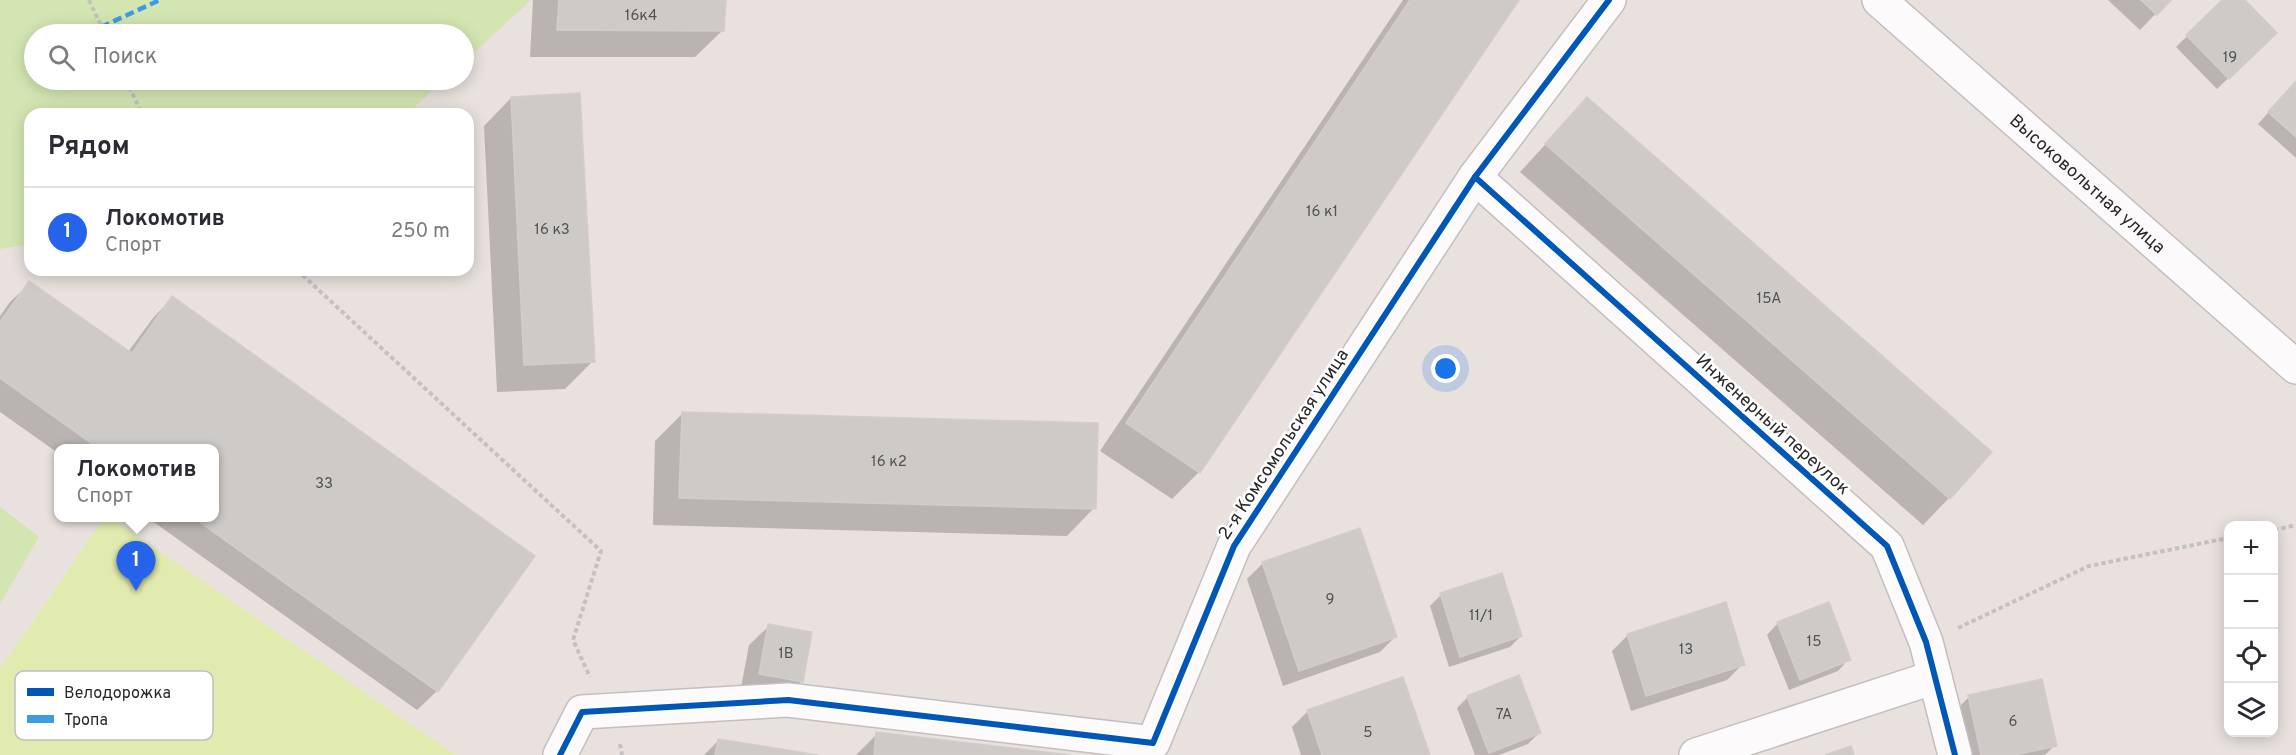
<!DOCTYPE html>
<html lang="ru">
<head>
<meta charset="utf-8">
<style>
	:root { --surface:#fff; --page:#f7f7f7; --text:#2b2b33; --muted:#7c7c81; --line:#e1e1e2; --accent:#2563eb }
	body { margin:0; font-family:Overpass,sans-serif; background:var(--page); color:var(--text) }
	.controls { position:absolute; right:18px; bottom:18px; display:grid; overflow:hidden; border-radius:12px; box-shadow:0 3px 15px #0003 }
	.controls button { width:54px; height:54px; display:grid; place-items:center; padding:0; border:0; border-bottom:2px solid var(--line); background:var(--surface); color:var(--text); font:30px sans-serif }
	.you { position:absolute; left:1446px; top:369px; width:21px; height:21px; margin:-15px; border:4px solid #fff; border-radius:50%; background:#1a73e8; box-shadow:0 0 0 9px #1a73e833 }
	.badge { display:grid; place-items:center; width:39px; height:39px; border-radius:50%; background:var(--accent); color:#fff; font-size:20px; font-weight:700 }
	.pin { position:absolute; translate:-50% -50px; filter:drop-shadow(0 2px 3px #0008) }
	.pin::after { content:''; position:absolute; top:32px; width:21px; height:18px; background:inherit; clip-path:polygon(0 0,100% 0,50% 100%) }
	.popup { position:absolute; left:54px; top:444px; width:165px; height:78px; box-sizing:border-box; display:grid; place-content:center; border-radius:12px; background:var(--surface); filter:drop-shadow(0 2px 4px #0005); font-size:20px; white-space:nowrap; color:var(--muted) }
	.popup b { font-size:22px; color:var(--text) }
	.popup::after { content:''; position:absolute; left:50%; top:100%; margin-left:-12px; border:12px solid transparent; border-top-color:var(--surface) }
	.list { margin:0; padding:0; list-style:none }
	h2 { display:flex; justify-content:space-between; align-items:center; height:78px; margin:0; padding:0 24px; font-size:26px }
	h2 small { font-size:20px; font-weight:400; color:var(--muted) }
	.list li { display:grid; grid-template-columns:39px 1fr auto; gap:18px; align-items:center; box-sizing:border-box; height:90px; padding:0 24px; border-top:2px solid var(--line) }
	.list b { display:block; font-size:22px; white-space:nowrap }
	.list p { margin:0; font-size:20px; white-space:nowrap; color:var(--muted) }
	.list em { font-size:20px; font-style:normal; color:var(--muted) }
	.icon { flex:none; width:33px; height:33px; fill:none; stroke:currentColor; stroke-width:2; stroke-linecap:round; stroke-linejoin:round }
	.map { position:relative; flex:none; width:2296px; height:755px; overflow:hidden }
	.search { position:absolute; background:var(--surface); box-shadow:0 3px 15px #0003; left:24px; top:24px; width:450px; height:66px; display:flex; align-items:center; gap:15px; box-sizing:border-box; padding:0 21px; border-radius:33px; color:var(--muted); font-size:22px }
	.panel { position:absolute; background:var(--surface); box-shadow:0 3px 15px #0003; left:24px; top:108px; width:450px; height:168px; border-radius:18px }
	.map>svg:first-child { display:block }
	.green { fill:#d3e6b2 }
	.pitch { fill:#e2ebaf }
	.shadow { fill:#0003 }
	.building { fill:#cecac7; stroke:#d3cdca; stroke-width:1.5 }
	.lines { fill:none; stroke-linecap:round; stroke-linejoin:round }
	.minor-casing { stroke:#c1bfc0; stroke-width:36 }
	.secondary-casing { stroke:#c1bfc0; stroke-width:36 }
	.path { stroke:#c3c2c2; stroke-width:4; stroke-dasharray:4.5 3; stroke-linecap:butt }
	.minor { stroke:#fcfafa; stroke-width:33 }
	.secondary { stroke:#fcfafa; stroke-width:33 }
	.quiet { stroke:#3d9ce1; stroke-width:4.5; stroke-dasharray:9 4.5; stroke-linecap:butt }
	.cycleway-casing { stroke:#fff; stroke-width:10 }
	.cycleway { stroke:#0057b8; stroke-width:6 }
	.labels { text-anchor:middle; stroke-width:5; stroke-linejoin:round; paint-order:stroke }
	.number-label { font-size:15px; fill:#535251 }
	.street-label { font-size:18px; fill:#292929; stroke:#fff }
	.key { fill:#fff; stroke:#bfbfbf; stroke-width:1.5 }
	.key-label { font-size:16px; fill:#292929 }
</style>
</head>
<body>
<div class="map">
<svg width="2296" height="755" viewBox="0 0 2296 755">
	<rect width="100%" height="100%" fill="#e8e1de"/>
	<!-- green -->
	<g class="green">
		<polygon points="0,0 531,0 464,62 464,34 34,34 34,80 444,80 407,114 30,114 30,244 0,249"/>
		<polygon points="0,507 39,537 0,604"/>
	</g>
	<!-- pitch -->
	<polygon class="pitch" points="104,518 111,518 455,755 0,755 0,669"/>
	<!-- shadow -->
	<g class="shadow">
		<polygon points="533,0 724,0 723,30 695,57 530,57"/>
		<polygon points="1403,0 1517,0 1199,472 1172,499 1100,451"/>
		<polygon points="2108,0 2169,0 2140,30"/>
		<polygon points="2224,0 2243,0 2275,33 2217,89 2176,47"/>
		<polygon points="2296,82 2296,158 2258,124"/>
		<polygon points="511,98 593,361 565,389 497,392 484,126"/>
		<polygon points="1587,99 1949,498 1923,525 1520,172"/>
		<polygon points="30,283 128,352 153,318 172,298 437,691 417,710 148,518 214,518 214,448 58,448 58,453 0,412 0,316 10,302"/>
		<polygon points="682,414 1094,508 1067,536 653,525 655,441"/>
		<polygon points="1263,563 1396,636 1380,652 1283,686 1247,579"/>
		<polygon points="1441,595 1521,636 1510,647 1449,667 1430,606"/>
		<polygon points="1778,623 1849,659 1838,671 1789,690 1767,635"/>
		<polygon points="769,626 802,681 782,701 740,693 749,645"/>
		<polygon points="1628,635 1743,664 1727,680 1631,711 1612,651"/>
		<polygon points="1468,697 1539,733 1528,744 1499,755 1475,755 1457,708"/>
		<polygon points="1969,697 2055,745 2045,755 1968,755 1958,708"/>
		<polygon points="1308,711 1428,755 1301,755 1292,727"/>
		<polygon points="877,734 1057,755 856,755"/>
		<polygon points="718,741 808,755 704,755"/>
	</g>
	<!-- building -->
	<g class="building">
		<polygon points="559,0 726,0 724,31 557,30"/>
		<polygon points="1410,0 1519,0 1200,473 1126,423"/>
		<polygon points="2141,0 2171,0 2157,15"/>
		<polygon points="2222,0 2245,0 2277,33 2229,79 2186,35"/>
		<polygon points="2296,81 2296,137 2268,112"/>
		<polygon points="580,93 595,362 524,365 511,97"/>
		<polygon points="1587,97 1992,452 1950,499 1545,144"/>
		<polygon points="29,281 132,353 172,296 535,556 438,692 194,518 214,518 214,448 98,448 0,378 0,322"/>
		<polygon points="682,412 1098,423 1096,509 679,498"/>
		<polygon points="1360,528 1397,637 1299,671 1262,562"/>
		<polygon points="1502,573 1522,636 1460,657 1440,593"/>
		<polygon points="1726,602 1745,665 1646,696 1627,634"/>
		<polygon points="1829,602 1851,660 1800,680 1777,622"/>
		<polygon points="768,624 812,632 803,682 759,674"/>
		<polygon points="1519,675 1541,733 1489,753 1467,696"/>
		<polygon points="1403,677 1430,755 1322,755 1307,710"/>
		<polygon points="2042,679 2057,746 2014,755 1981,755 1968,695"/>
		<polygon points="876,732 1070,755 874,755"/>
		<polygon points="718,739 818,755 715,755"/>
		<polygon points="1851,746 1854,755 1825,755"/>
	</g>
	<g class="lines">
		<!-- minor casing -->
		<g class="minor-casing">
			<g id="minor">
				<polyline points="1475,177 1887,546 1926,642 1955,755"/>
				<polyline points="560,755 582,712 788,700 1153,743 1234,546 1475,177 1609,0"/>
				<polyline points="1696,755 1935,677"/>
			</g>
		</g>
		<!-- secondary casing -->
		<g class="secondary-casing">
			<g id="secondary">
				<path id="s1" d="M1879,0L2296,367"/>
			</g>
		</g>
		<!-- path -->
		<g class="path">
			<polyline points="89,0 105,34"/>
			<polyline points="126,80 142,114"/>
			<polyline points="297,270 601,551 573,640 590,677"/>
			<polyline points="2274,530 2296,525"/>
			<polyline points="1958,628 2089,566 2228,538"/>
			<polyline points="620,744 622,755"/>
		</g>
		<!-- minor -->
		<use href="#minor" class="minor"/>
		<!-- secondary -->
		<use href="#secondary" class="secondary"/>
		<!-- quiet -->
		<polyline class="quiet" points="101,27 160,0"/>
		<!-- cycleway casing -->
		<g class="cycleway-casing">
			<g id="cycleway">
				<polyline points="1475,177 1887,546 1926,642 1955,755"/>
				<polyline points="560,755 582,712 788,700 1153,743 1234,546 1475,177 1609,0"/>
			</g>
		</g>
		<!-- cycleway -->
		<use href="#cycleway" class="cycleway"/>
	</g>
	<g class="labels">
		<!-- number labels -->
		<g class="number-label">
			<text x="641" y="20">16к4</text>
			<text x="2230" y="62">19</text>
			<text x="1322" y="216">16 к1</text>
			<text x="552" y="234">16 к3</text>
			<text x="1769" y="303">15А</text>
			<text x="889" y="466">16 к2</text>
			<text x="324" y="488">33</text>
			<text x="1330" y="604">9</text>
			<text x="1481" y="620">11/1</text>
			<text x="1814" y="646">15</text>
			<text x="1686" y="654">13</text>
			<text x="786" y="658">1В</text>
			<text x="1504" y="719">7А</text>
			<text x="2013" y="726">6</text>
			<text x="1368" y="737">5</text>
		</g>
		<!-- street labels -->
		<g class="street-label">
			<text dy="6" stroke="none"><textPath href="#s1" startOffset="278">Высоковольтная улица</textPath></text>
			<text transform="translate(1773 424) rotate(42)" y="6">Инженерный переулок</text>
			<text transform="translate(1283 444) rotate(-57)" y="6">2-я Комсомольская улица</text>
		</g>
	</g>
	<!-- legend -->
	<rect x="15" y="671" width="198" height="69" rx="9" class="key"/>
	<rect x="27" y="688" width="27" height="8" fill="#0057b8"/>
	<rect x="27" y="715" width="27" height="8" fill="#3d9ce1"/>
	<g class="key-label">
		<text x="64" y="698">Велодорожка</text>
		<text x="64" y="725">Тропа</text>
	</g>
</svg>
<div class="controls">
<button>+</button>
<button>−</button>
<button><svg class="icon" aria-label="locate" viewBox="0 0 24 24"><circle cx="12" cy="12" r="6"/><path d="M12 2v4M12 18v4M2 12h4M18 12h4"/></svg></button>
<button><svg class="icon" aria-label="layers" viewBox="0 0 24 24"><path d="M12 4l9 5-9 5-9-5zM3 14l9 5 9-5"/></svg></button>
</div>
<div class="you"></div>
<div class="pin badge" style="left:136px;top:591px">1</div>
<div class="popup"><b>Локомотив</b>Спорт</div>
<div class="search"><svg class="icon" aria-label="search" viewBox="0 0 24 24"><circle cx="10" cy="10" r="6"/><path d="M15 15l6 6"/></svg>Поиск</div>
<section class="panel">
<h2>Рядом<small></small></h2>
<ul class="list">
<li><span class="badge">1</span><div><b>Локомотив</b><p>Спорт</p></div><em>250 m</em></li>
</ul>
</section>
</div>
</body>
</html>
